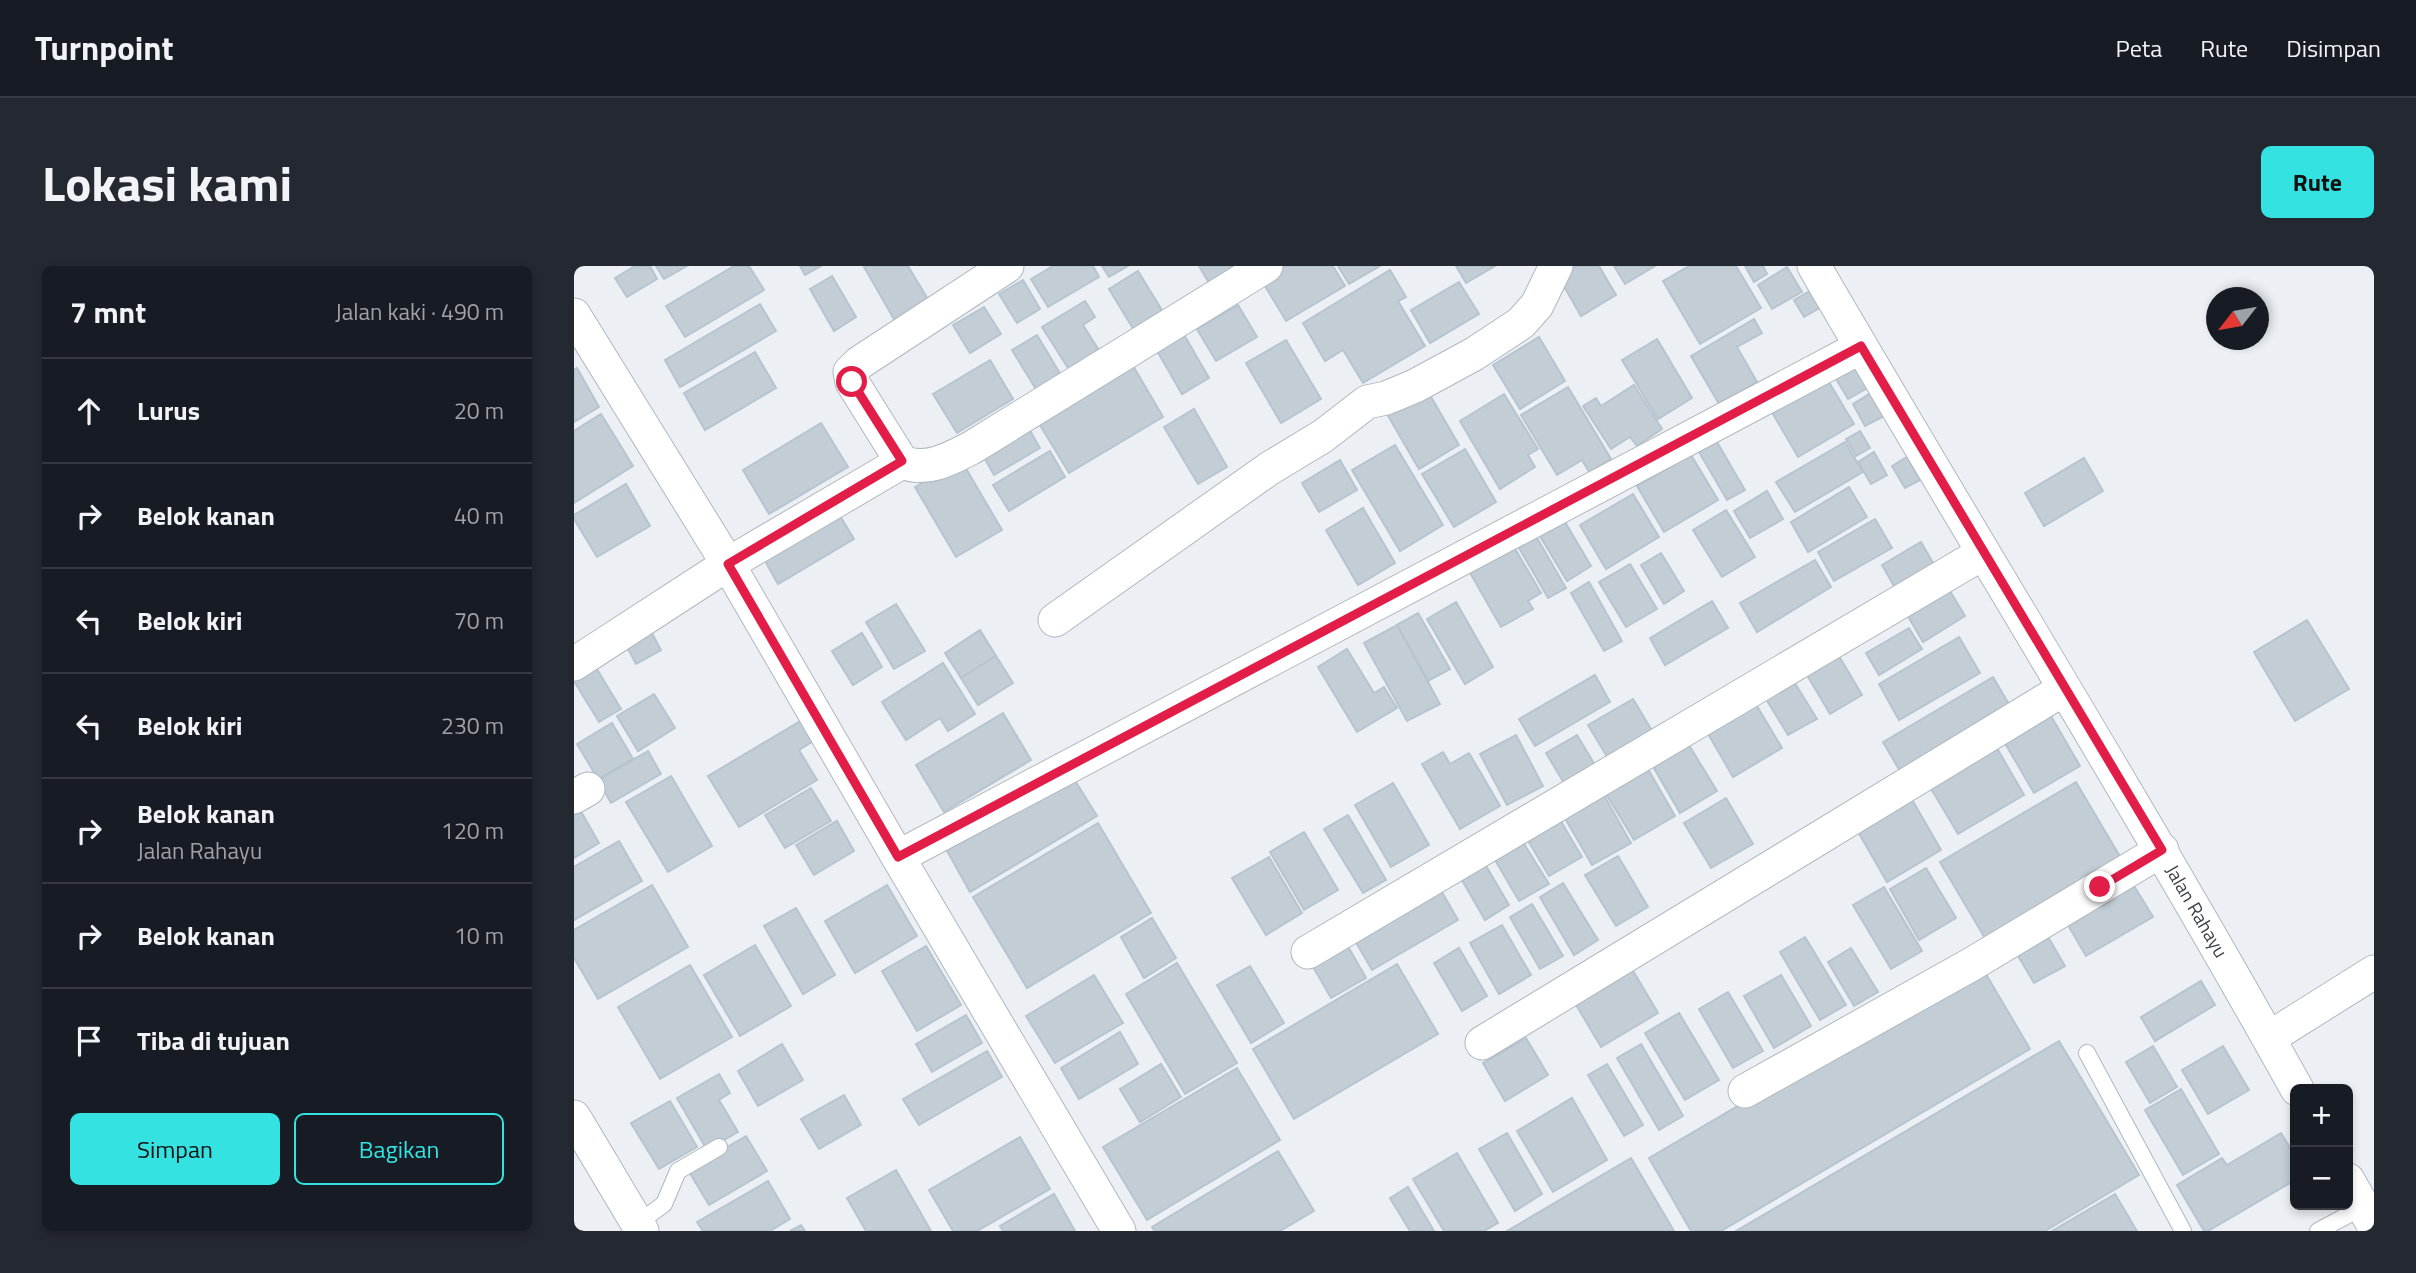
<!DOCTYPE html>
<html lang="id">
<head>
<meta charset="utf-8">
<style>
	:root { --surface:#171b24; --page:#242831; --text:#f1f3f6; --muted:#9ea1a6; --line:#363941; --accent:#34e3e1 }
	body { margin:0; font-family:"Titillium Web",sans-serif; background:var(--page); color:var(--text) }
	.controls { position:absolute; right:21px; bottom:21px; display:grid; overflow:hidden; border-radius:10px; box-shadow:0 4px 10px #0003 }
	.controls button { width:63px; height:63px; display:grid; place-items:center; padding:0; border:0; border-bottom:2px solid var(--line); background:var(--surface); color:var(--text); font:35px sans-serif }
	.compass { position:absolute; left:1632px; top:21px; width:63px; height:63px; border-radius:50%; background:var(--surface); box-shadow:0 4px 10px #0003; rotate:239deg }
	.stop { position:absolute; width:21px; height:21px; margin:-16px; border:5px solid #e11d48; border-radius:50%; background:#fff }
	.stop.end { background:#e11d48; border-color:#fff; box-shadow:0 2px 7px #0008 }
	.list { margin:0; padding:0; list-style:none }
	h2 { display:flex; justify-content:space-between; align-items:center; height:91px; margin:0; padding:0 28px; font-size:30px }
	h2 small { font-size:23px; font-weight:400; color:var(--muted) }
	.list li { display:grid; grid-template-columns:46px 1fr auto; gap:21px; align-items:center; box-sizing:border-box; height:105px; padding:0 28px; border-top:2px solid var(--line) }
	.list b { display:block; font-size:26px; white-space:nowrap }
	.list p { margin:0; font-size:23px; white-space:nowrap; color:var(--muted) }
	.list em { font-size:23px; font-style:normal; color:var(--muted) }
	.actions { display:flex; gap:14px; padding:21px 28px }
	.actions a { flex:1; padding:16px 0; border:2px solid var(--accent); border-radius:10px; text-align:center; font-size:24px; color:var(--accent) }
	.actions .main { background:var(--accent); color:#111 }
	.icon { flex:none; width:38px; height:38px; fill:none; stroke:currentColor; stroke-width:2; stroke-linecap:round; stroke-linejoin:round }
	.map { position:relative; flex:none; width:1800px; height:965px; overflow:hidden; border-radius:10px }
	header { display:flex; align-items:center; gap:42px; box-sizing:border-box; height:98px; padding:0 35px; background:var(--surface); border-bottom:2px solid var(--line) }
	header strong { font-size:33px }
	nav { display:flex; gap:38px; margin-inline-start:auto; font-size:24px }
	.intro { display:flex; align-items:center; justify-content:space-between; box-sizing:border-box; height:168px; padding:0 42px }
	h1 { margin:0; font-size:49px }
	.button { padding:18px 32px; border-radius:10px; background:var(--accent); color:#111; font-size:24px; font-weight:700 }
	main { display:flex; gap:42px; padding:0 42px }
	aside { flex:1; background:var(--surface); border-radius:10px; box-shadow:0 4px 10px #0003 }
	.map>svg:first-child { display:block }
	.building { fill:#c3cdd5; stroke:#b6c4cf; stroke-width:2 }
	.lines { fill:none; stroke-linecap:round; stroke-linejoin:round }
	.lane-casing { stroke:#afb8bf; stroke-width:18 }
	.street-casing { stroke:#afb8bf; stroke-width:35 }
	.lane { stroke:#fff; stroke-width:16 }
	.street { stroke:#fff; stroke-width:33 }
	.route { stroke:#e11d48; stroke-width:9 }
	.labels { text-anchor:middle; stroke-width:5; stroke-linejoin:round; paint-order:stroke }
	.street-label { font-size:19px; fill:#3a4248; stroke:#fff }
</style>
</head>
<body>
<header>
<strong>Turnpoint</strong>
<nav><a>Peta</a><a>Rute</a><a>Disimpan</a></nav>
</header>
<div class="intro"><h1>Lokasi kami</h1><a class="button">Rute</a></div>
<main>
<aside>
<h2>7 mnt<small>Jalan kaki · 490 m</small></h2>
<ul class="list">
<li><svg class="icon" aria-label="ahead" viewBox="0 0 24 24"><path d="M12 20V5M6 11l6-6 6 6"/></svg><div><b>Lurus</b></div><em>20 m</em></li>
<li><svg class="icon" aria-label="right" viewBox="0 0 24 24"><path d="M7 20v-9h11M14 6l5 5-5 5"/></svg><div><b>Belok kanan</b></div><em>40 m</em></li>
<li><svg class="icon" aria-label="left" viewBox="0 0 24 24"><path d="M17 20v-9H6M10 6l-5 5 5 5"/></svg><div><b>Belok kiri</b></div><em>70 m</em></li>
<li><svg class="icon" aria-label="left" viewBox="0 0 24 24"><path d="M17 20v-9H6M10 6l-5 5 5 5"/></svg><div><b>Belok kiri</b></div><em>230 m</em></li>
<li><svg class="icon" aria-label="right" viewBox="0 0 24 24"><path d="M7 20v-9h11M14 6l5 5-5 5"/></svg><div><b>Belok kanan</b><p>Jalan Rahayu</p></div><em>120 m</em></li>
<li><svg class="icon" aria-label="right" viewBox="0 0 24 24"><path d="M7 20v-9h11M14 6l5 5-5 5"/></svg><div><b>Belok kanan</b></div><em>10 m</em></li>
<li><svg class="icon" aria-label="arrive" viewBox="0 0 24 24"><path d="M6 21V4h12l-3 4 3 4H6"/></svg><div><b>Tiba di tujuan</b></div></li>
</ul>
<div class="actions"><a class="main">Simpan</a><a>Bagikan</a></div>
</aside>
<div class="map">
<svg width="1800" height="965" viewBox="0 0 1800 965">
	<rect width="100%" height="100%" fill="#ecf0f4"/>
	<!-- building -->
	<g class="building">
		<polygon points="61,0 76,0 83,13 53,31 41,12"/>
		<polygon points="82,0 113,0 90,13"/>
		<polygon points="160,0 175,0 190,24 111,71 92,40"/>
		<polygon points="226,0 247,0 231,9"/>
		<polygon points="292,0 334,0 355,35 321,55 290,1"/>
		<polygon points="479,0 519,0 525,11 474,41 457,13"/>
		<polygon points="528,0 554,0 535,11"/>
		<polygon points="625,0 674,0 638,22"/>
		<polygon points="702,0 759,0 771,20 712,55 685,10"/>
		<polygon points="764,0 806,0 775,18"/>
		<polygon points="882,0 921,0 892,17"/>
		<polygon points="1002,0 1025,0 1042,29 1007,50 984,10"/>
		<polygon points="1040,0 1081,0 1051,18"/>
		<polygon points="1115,0 1162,0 1187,42 1126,78 1089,15"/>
		<polygon points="1171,0 1189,0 1193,8 1180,16"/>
		<polygon points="1213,1 1228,26 1198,43 1184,19"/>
		<polygon points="816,4 832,31 824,35 851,80 789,117 769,84 751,95 729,57"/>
		<polygon points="564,5 589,46 560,64 535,23"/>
		<polygon points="258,10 282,51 260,65 236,23"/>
		<polygon points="449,14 466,43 443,57 425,28"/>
		<polygon points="885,16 905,48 856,77 837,44"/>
		<polygon points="1246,19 1256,36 1230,51 1220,34"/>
		<polygon points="511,35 521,51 509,59 526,86 496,105 468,61"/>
		<polygon points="186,38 202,65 106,121 91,94"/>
		<polygon points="664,39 683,71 642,95 623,63"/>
		<polygon points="410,41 427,68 396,87 379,59"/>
		<polygon points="1180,53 1188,67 1163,81 1183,116 1145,138 1117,90"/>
		<polygon points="609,67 635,112 608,128 582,83"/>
		<polygon points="463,69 488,111 463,125 438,84"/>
		<polygon points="965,71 991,115 946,143 919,99"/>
		<polygon points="1083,73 1118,132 1084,153 1048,94"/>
		<polygon points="712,74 747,133 707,157 672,97"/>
		<polygon points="181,86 202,122 131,164 110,127"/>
		<polygon points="416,94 439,133 383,167 359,128"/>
		<polygon points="1286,97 1299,119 1274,133 1261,111"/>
		<polygon points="558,98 589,151 495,207 463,154"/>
		<polygon points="3,102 25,141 0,156 0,104"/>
		<polygon points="1247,103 1280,158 1224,191 1192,136"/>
		<polygon points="1060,119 1088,163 1063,180 1056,171 1037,183 1009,140 1022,132 1027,140"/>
		<polygon points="994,121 1037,193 1015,206 1008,194 983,209 947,149"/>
		<polygon points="853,124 885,179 845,203 813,148"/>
		<polygon points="1297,127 1310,150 1291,160 1279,138"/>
		<polygon points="930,128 964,183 954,189 961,201 926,223 886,155"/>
		<polygon points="620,143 653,201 624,218 590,161"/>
		<polygon points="27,148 59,200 0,237 0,165"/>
		<polygon points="247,157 274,201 195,248 169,204"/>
		<polygon points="454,161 466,182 420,209 408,188"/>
		<polygon points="1286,165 1296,182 1282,190 1272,173"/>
		<polygon points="1143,176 1171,224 1153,234 1125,186"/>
		<polygon points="1271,176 1289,206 1221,246 1202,216"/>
		<polygon points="821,179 869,259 826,285 778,204"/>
		<polygon points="891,183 922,236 880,261 848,208"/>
		<polygon points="476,185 491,211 435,245 419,219"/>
		<polygon points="1300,186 1313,209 1297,218 1284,196"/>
		<polygon points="1117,189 1144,234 1090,266 1063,220"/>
		<polygon points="1333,191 1346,214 1331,222 1318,200"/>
		<polygon points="1510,192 1529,225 1470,260 1451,227"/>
		<polygon points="387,194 428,264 382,291 341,221"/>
		<polygon points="766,194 783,224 745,246 728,217"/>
		<polygon points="52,218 76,260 23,291 0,253 0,249"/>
		<polygon points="1275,221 1293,251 1234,286 1217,256"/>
		<polygon points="1193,225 1209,253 1176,272 1160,245"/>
		<polygon points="1059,228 1085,271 1032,303 1006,259"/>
		<polygon points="260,240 280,273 204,318 185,284"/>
		<polygon points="789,242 821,297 784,319 752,264"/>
		<polygon points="1152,244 1181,291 1148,311 1119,264"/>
		<polygon points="1301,253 1318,282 1260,315 1244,286"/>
		<polygon points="991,256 1017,300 993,315 966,270"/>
		<polygon points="959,265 992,322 974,332 941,275"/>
		<polygon points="1347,276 1363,304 1324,327 1308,299"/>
		<polygon points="940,281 967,327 954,335 959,343 927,361 891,298"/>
		<polygon points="1087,287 1110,325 1090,338 1067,299"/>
		<polygon points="1241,294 1257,321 1183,366 1166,337"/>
		<polygon points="1056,298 1083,343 1052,361 1025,316"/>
		<polygon points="1015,316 1048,375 1030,385 997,327"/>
		<polygon points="1373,320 1391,350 1349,376 1331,345"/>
		<polygon points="1138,335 1154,362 1091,399 1076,372"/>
		<polygon points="882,336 919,401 891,418 853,353"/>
		<polygon points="322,338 351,385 320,403 292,356"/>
		<polygon points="844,347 876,403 854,415 823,359"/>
		<polygon points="1733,354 1775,423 1721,455 1680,386"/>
		<polygon points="72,356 87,384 62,398 47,370"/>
		<polygon points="823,359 866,438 833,455 790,377"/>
		<polygon points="1335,362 1348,383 1305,409 1292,387"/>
		<polygon points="406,364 422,390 387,412 371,387"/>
		<polygon points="288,367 308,401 279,419 258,385"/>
		<polygon points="1385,371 1406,407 1325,454 1305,418"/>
		<polygon points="773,383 800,427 810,421 823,442 783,466 744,401"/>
		<polygon points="1262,385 1288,429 1256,448 1230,404"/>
		<polygon points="422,390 439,417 404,439 387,412"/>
		<polygon points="18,395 47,443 25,456 0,415 0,406"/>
		<polygon points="369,397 401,448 374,465 366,452 332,474 308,436"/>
		<polygon points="1021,409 1036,436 961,480 945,453"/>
		<polygon points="1217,411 1243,453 1214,469 1189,428"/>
		<polygon points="1419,411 1440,447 1330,512 1309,476"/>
		<polygon points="80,428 101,462 64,485 43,450"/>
		<polygon points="1177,430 1208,482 1159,511 1129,459"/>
		<polygon points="1059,433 1083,473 1038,499 1014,459"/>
		<polygon points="1474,445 1506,500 1460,527 1428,472"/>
		<polygon points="429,447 457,494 370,546 342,499"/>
		<polygon points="233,451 246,471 225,484 243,514 165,561 134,510"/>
		<polygon points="38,457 59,493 24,513 3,478"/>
		<polygon points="942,469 969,520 933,539 906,488"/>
		<polygon points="1003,469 1024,504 993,522 972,487"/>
		<polygon points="1416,470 1450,529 1384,568 1349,509"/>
		<polygon points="1113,476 1143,525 1106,547 1077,497"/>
		<polygon points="74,485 87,508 37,537 24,514"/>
		<polygon points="869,486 876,498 895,487 926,540 886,563 848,498"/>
		<polygon points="1071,498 1101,550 1060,574 1029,523"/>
		<polygon points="495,505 523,550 396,626 368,576"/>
		<polygon points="97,510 138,580 94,606 52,536"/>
		<polygon points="1502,516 1548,594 1412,674 1366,596"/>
		<polygon points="819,517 855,579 817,601 781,539"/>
		<polygon points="237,522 257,555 211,582 191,549"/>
		<polygon points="1027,524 1057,577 1018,599 988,547"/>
		<polygon points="1333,525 1367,584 1313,616 1279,557"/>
		<polygon points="1152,532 1179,578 1137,602 1110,557"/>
		<polygon points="2,537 25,577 0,592 0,538"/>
		<polygon points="982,547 1008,591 975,610 949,566"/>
		<polygon points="774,549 812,614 789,627 750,563"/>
		<polygon points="263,555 280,585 240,609 222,579"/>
		<polygon points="524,557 577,647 453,722 399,631"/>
		<polygon points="730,566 764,624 730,644 696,586"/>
		<polygon points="947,573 975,618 945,635 918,589"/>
		<polygon points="45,575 68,615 0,654 0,601"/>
		<polygon points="1044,590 1074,641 1042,660 1011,609"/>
		<polygon points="695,591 728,647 692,669 658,612"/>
		<polygon points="908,593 935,639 911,654 884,607"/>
		<polygon points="1352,602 1382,652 1345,674 1316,623"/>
		<polygon points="1557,615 1579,651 1512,690 1488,649"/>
		<polygon points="862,616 884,654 798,704 776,666"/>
		<polygon points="989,617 1024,674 1000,689 966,631"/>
		<polygon points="78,619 114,681 24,733 0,692 0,664"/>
		<polygon points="313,619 343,670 281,707 251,655"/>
		<polygon points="1310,621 1348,685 1317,703 1279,639"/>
		<polygon points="958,638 989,690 966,703 936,651"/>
		<polygon points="222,642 261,709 229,728 190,660"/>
		<polygon points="578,652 602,692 570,712 547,671"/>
		<polygon points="928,659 957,709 925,728 896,677"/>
		<polygon points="1470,664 1491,700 1460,717 1440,683"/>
		<polygon points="1231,671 1272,739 1246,754 1206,686"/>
		<polygon points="769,672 792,712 757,732 734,692"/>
		<polygon points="181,679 217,740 166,770 130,709"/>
		<polygon points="352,680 387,739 343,765 308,705"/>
		<polygon points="885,682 913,730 888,745 860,697"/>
		<polygon points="1277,682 1304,726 1280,740 1254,696"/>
		<polygon points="603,697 663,797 611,828 552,728"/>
		<polygon points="823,698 864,768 720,853 679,783"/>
		<polygon points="1055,698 1084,747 1027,781 998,732"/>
		<polygon points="1406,698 1456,783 1147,965 1117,965 1075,892"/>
		<polygon points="116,699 158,771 86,813 44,741"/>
		<polygon points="676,700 710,757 677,777 643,719"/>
		<polygon points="520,709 549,757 481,797 452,750"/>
		<polygon points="1207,709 1237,760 1200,782 1170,730"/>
		<polygon points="1627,715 1641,739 1581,775 1567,751"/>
		<polygon points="1154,726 1189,785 1159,802 1125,743"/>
		<polygon points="1105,747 1145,814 1111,834 1071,767"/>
		<polygon points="392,749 408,777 358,806 342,778"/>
		<polygon points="546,766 564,798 505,833 487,802"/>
		<polygon points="952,772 974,809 931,835 909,797"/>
		<polygon points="1485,775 1565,909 1471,965 1162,965"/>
		<polygon points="208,778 229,814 184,840 164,805"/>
		<polygon points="1067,778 1109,850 1085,864 1043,792"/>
		<polygon points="1579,780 1603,821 1576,837 1552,796"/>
		<polygon points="1649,780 1675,824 1634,848 1608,804"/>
		<polygon points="413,785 428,811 345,859 329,833"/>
		<polygon points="587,798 607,831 566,856 546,823"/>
		<polygon points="1033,798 1069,859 1050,870 1014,809"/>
		<polygon points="663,802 706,874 573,954 529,881"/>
		<polygon points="145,808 156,827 145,834 164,866 133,884 103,832"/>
		<polygon points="1607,823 1645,888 1609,909 1571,844"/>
		<polygon points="270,829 287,859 245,883 227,853"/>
		<polygon points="998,832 1033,894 979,926 943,865"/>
		<polygon points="96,835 123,881 85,903 57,857"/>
		<polygon points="933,867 968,928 941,945 905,883"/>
		<polygon points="1707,867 1721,890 1721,914 1634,965 1630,965 1603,919 1648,892 1653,899"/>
		<polygon points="172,870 193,905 135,939 114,904"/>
		<polygon points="446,871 476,923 403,965 379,965 355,924"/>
		<polygon points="704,885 740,945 706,965 581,965 578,961"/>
		<polygon points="883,887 924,957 910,965 870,965 839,913"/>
		<polygon points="1057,892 1100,965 933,965"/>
		<polygon points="322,904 357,965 292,965 273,932"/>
		<polygon points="194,915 216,953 196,965 129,965 123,956"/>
		<polygon points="834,921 860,965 836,965 816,932"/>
		<polygon points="480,928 501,965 429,965 426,960"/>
		<polygon points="1541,928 1563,965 1478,965"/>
		<polygon points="227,959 231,965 216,965"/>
	</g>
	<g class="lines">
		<!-- lane casing -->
		<g class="lane-casing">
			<g id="lane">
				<polyline points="1513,787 1609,965"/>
				<polyline points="64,957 90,938 104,905 145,881"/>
				<polyline points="1744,965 1789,941"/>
			</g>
		</g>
		<!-- street casing -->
		<g class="street-casing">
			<g id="street">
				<path d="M1240,0C1400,275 1568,545 1723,823"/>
				<polyline points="0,49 154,298 324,591 545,965"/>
				<path d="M328,196C352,206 376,193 397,182L692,0"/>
				<polyline points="481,354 696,202 749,170 793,136 812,132 841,120 900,88 947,57 963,39 982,0"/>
				<polyline points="0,398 154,298 328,196 278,116 276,106 285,97 433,0"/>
				<polyline points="0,531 14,523"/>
				<polyline points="324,591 1287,81"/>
				<polyline points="734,686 1409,287"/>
				<polyline points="1695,772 1800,706"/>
				<polyline points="908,777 1490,423"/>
				<polyline points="1171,825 1398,698 1588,584"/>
				<polyline points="0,851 68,965"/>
				<polyline points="1774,914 1800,960"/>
			</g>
		</g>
		<!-- lane -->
		<use href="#lane" class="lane"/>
		<!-- street -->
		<use href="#street" class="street"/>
	</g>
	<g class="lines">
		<!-- route -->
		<polyline class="route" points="278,116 328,195 154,298 324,591 1287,80 1588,584 1526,621"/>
	</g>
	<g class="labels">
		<!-- street labels -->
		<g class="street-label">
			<text transform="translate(1623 645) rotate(60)" y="7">Jalan Rahayu</text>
		</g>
	</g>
</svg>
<div class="controls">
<button>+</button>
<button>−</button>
</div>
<svg class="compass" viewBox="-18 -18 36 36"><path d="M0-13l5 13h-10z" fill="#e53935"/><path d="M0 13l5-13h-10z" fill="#9ea1a6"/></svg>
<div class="stop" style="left:278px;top:116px"></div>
<div class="stop end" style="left:1526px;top:621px"></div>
</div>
</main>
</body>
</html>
